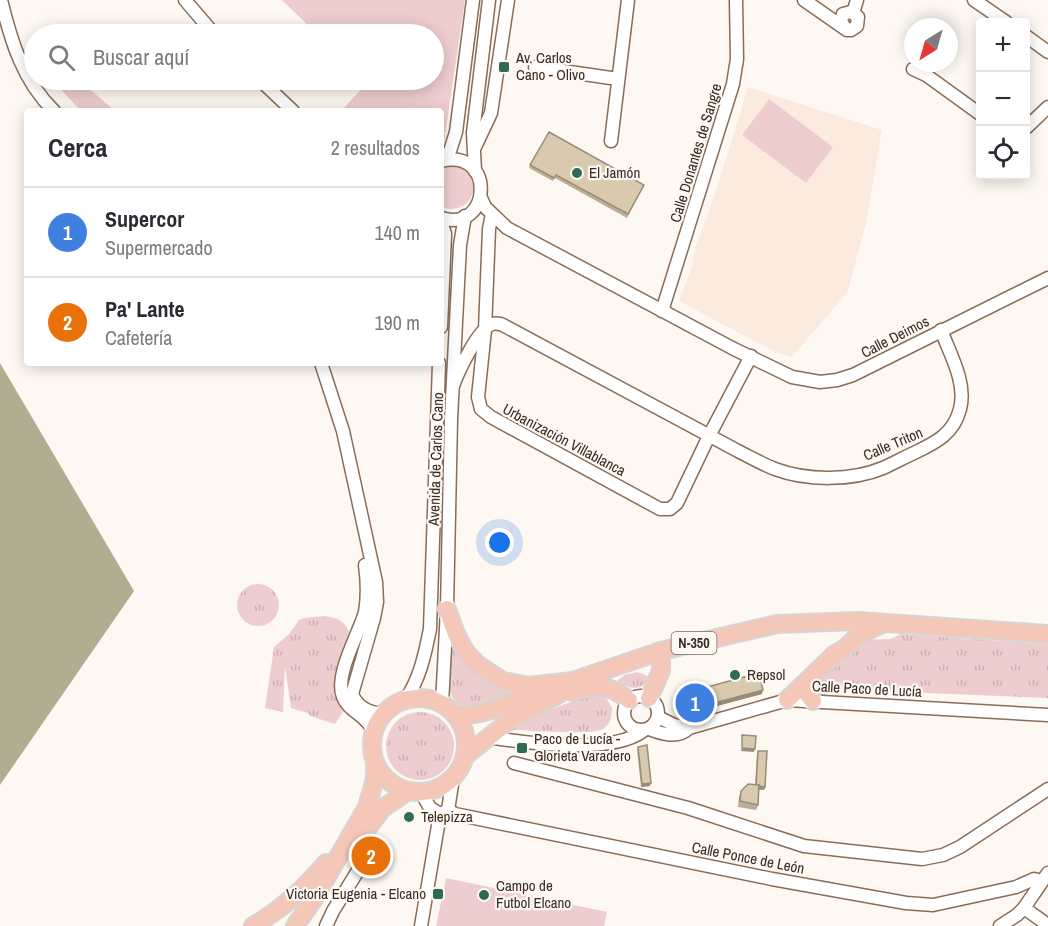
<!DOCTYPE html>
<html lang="es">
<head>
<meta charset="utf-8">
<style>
	:root { --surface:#fff; --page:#f7f7f7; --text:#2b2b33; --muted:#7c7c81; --line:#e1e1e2; --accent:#2e6b57 }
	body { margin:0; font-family:"Archivo Narrow",sans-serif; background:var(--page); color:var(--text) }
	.controls { position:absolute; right:18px; top:18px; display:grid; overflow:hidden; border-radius:6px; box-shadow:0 3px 15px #0003 }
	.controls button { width:54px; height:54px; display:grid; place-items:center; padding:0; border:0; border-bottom:2px solid var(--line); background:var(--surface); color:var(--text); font:30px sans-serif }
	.compass { position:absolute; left:904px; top:18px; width:54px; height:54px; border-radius:50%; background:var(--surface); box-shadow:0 3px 15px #0003; rotate:217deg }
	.you { position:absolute; left:500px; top:543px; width:21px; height:21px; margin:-15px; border:4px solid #fff; border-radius:50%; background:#1a73e8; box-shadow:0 0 0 9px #1a73e833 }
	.badge { display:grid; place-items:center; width:39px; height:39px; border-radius:50%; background:var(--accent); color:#fff; font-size:20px; font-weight:700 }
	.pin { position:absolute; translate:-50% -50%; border:3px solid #fff; box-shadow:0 2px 6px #0006 }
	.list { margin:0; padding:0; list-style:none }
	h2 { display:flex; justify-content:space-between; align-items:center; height:78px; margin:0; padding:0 24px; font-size:26px }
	h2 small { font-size:20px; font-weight:400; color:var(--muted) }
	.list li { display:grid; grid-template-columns:39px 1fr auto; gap:18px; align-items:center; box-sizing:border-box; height:90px; padding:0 24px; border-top:2px solid var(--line) }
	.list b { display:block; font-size:22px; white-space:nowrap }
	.list p { margin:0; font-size:20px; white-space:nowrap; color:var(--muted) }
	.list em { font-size:20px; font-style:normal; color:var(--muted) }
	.icon { flex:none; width:33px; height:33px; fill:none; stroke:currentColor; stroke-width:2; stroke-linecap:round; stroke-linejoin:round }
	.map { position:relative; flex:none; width:1048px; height:926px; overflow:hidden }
	.search { position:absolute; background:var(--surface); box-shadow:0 3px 15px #0003; left:24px; top:24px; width:420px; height:66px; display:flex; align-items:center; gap:15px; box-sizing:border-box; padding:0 21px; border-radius:33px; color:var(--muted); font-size:22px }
	.panel { position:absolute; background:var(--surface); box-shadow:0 3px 15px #0003; left:24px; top:108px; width:420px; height:258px; border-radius:6px }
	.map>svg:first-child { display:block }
	.built { fill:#fbebdf }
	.grass { fill:url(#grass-tufts) }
	.green { fill:#eecdce }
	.water { fill:#b0ae91 }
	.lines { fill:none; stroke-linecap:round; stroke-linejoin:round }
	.minor-casing { stroke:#8a6d57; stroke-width:15 }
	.highway-casing { stroke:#d7d5d3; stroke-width:20 }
	.minor { stroke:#fff; stroke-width:12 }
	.highway { stroke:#f5c7b9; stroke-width:16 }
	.wall { fill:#bbad96 }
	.shaded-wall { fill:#988d7a }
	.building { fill:#d9c9ae; stroke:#988d7a; stroke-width:1.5 }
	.poi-dot { fill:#2e6b57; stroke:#fef8f2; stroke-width:2 }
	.labels { text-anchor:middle; stroke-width:4.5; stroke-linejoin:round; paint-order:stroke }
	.shield { fill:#fef8f2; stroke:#736960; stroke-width:1.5 }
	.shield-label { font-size:14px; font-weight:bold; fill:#382c22 }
	.poi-label { font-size:15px; fill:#382c22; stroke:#fef8f2; text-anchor:start }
	.street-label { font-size:15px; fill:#382c22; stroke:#fef8f2 }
</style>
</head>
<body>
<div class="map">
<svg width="1048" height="926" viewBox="0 0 1048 926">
	<defs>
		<pattern id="grass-tufts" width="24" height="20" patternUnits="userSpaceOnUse" patternTransform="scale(1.5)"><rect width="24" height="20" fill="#eecdce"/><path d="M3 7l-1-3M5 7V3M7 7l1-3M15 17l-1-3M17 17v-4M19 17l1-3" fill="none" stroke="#cdb0b1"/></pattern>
	</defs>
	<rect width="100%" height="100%" fill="#fef8f2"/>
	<!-- built -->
	<polygon class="built" points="748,87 882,130 866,224 847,293 792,357 775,352 679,301 692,266 695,249 716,191"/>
	<!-- grass -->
	<g class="grass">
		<circle cx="258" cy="605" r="21"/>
		<path d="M324,616C337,618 344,620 349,632L334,686V695L343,712L335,724L310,716L308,713L291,708L285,667L283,712L265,708L274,647L289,634L299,620L305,618Z"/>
		<path d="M901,634L1048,644V698L828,689L826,696L819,694C815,688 817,685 820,680L862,640L890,639Z"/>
		<path d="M453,640L522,690C504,700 458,723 450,691C446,675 451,656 453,640Z"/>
		<path d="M637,672L648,676C645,693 628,689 617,681L624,675Z"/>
		<path d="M594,694L606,697L612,708C612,716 611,724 603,729C592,736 528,730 511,730L548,710Z"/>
		<circle cx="420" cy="746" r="34"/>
	</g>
	<!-- green -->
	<g class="green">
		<polygon points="282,0 465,0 443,149 441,150 441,111 341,111 367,83 364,80 434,80 434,34 317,34"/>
		<polygon points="52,80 79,80 113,109 111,111 81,111"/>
		<polygon points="769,99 833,147 806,183 742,135"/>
		<path d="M458,165C487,180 471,218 441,207V167Z"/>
		<polygon points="446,878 607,912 604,926 436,926"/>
	</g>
	<!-- water -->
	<polygon class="water" points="0,363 134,591 0,785"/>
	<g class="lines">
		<!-- minor casing -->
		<g class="minor-casing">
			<g id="minor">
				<path d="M1,0C11,41 23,81 54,111"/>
				<polyline points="185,0 214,34"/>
				<polyline points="804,0 847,30 851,30 857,26 858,17 851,12 843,14 841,22 847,30"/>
				<polyline points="974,0 1006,22"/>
				<polyline points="853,13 857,0"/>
				<polyline points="1026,36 1048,52"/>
				<polyline points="535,67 618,79"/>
				<polyline points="913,69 926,75 980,114"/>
				<polyline points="260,80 293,111"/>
				<polyline points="1026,128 1048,107"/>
				<polyline points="611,141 628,0"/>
				<polyline points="475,147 491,113 508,0"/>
				<polyline points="442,160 450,151 456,132 473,0"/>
				<path d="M441,161C496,147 492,234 441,218"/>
				<polyline points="475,171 473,133 489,0"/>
				<polyline points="481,198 485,207 507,228 734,349 792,377 820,382 837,380 853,375 1048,278"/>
				<polyline points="492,214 489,229 485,330 478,397 481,409 491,417 660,509 670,509 677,503 709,436 751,356"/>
				<polyline points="441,221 445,234 441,327"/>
				<polyline points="662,311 733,84 737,59 736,0"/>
				<path d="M321,363L343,431L376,582L377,602L374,618L352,694C357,707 369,713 383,714"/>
				<path d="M453,386C458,372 478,329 492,324C495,323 498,324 501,324L738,451C750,457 762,464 775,469C807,481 852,481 883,468C894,463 905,457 916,452C937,442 954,433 960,409C967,383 950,354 941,330"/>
				<path d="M365,565C367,580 368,596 365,612C359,634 334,675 343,697C349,712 367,715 373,731"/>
				<circle cx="641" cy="713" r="17"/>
				<path d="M406,699C420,678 425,654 430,629L439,363"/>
				<polyline points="442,704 447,609 451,419 460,245 465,216"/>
				<polyline points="658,717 674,725 689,728"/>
				<path d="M649,729C662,734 678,739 689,728L787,700L1048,715"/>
				<path d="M487,737C527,743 611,755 643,731"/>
				<polyline points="514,763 688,808 804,846 922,859 943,855 960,847 1048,789"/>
				<polyline points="421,792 430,808 440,814"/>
				<polyline points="448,810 455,814 772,879 906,903 933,905 1016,887 1034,879 1042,881"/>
				<polyline points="441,814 448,810 453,778"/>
				<polyline points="1024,908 1048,925"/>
				<polyline points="326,926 333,911 359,869"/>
				<polyline points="421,926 440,814"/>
				<polyline points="1000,926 1017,915 1024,908 1048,873"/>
			</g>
		</g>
		<!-- highway casing -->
		<g class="highway-casing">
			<g id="highway">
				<polyline points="447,609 456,634 465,651 478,665 503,681 529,686 573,681 661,651 777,624 858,621 1048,634"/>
				<polyline points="805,683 806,692 813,701"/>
				<path d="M573,692C599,683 607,684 629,700"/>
				<circle cx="419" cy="745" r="47"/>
				<polyline points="649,698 661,671 661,651"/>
				<polyline points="787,700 835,654 844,649 859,635 884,623"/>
				<path d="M456,715C488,716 516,701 544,687"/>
				<polyline points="464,757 514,717 561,693 573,681"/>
				<polyline points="364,833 383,808 408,791"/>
				<path d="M253,926C281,910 305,888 326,863"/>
				<polyline points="295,926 314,899 367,807 375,779 375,762"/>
			</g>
		</g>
		<!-- minor -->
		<use href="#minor" class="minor"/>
		<!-- highway -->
		<use href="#highway" class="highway"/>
	</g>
	<!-- wall -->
	<g class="wall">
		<polygon points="530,165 644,185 627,218 555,178 553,181 529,168"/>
		<polygon points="696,690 762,694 708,708 707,714 692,718 688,698 689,694 695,693"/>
		<polygon points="638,747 650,786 641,787 637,750"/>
		<polygon points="758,751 765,787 764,790 758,789 758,805 756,810 738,807 739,797 741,791 755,785 757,754"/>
	</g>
	<!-- shaded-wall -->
	<g class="shaded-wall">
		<polygon points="763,690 762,694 706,709 707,705"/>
		<polygon points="709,711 707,714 692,718 694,715"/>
		<polygon points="742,748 755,749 754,752 741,751"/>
		<polygon points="651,783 650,786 641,787 642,784"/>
		<polygon points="756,786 765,787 764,790 754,789"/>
	</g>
	<!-- building -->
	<g class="building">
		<polygon points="549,132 644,185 628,214 556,175 554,178 530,165"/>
		<polygon points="759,673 763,690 707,705 709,711 694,715 689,694 696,692 696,690"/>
		<polygon points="742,735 756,736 755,749 742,748"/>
		<polygon points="647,745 651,783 642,784 638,747"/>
		<polygon points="758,751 767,751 765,787 759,786 759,785 756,785"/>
		<polygon points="748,784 759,785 758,805 740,801 741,791"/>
	</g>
	<!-- markers -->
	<g class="poi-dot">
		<rect x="498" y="61" width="12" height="12" rx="3"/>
		<circle cx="577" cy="173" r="6"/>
		<circle cx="735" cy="675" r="6"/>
		<rect x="516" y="742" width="12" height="12" rx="3"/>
		<circle cx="409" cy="817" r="6"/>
		<rect x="432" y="888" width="12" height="12" rx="3"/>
		<circle cx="484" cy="895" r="6"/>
	</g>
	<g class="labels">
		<!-- shield labels -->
		<rect class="shield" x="671.5" y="632" width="45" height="22" rx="4.5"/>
		<g class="shield-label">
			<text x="694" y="648">N-350</text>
		</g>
		<!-- poi labels -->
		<g class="poi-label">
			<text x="516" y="63">Av. Carlos<tspan x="516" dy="17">Cano - Olivo</tspan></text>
			<text x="589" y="178">El Jamón</text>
			<text x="747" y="680">Repsol</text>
			<text x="534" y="744">Paco de Lucía -<tspan x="534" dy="17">Glorieta Varadero</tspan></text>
			<text x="421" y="822">Telepizza</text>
			<text x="496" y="891">Campo de<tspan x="496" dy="17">Futbol Elcano</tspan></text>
			<text x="426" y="899" text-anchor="end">Victoria Eugenia - Elcano</text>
		</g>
		<!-- street labels -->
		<g class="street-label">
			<text transform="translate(696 153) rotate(-73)" y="5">Calle Donantes de Sangre</text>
			<text transform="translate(895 337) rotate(-27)" y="5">Calle Deimos</text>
			<text transform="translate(564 440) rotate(28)" y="5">Urbanización Villablanca</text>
			<text transform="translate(893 444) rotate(-23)" y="5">Calle Triton</text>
			<text transform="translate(436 459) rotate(-88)" y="5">Avenida de Carlos Cano</text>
			<text transform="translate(867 689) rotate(3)" y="5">Calle Paco de Lucía</text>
			<text transform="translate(748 858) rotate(11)" y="5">Calle Ponce de León</text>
		</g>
	</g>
</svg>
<div class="controls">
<button>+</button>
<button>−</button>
<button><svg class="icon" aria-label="locate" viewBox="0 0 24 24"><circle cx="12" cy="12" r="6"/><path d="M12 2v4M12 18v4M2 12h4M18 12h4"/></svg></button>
</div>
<svg class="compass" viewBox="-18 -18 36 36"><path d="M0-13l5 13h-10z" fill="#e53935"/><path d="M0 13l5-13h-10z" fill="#7c7c81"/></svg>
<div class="you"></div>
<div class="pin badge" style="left:695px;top:703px;background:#3f7fe0">1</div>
<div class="pin badge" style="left:371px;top:856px;background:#e8710a">2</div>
<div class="search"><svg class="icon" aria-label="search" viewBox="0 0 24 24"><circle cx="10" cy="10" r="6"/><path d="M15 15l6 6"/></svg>Buscar aquí</div>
<section class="panel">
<h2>Cerca<small>2 resultados</small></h2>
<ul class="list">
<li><span class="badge" style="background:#3f7fe0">1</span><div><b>Supercor</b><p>Supermercado</p></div><em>140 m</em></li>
<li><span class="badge" style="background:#e8710a">2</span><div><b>Pa' Lante</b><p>Cafetería</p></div><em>190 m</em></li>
</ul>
</section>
</div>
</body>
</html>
